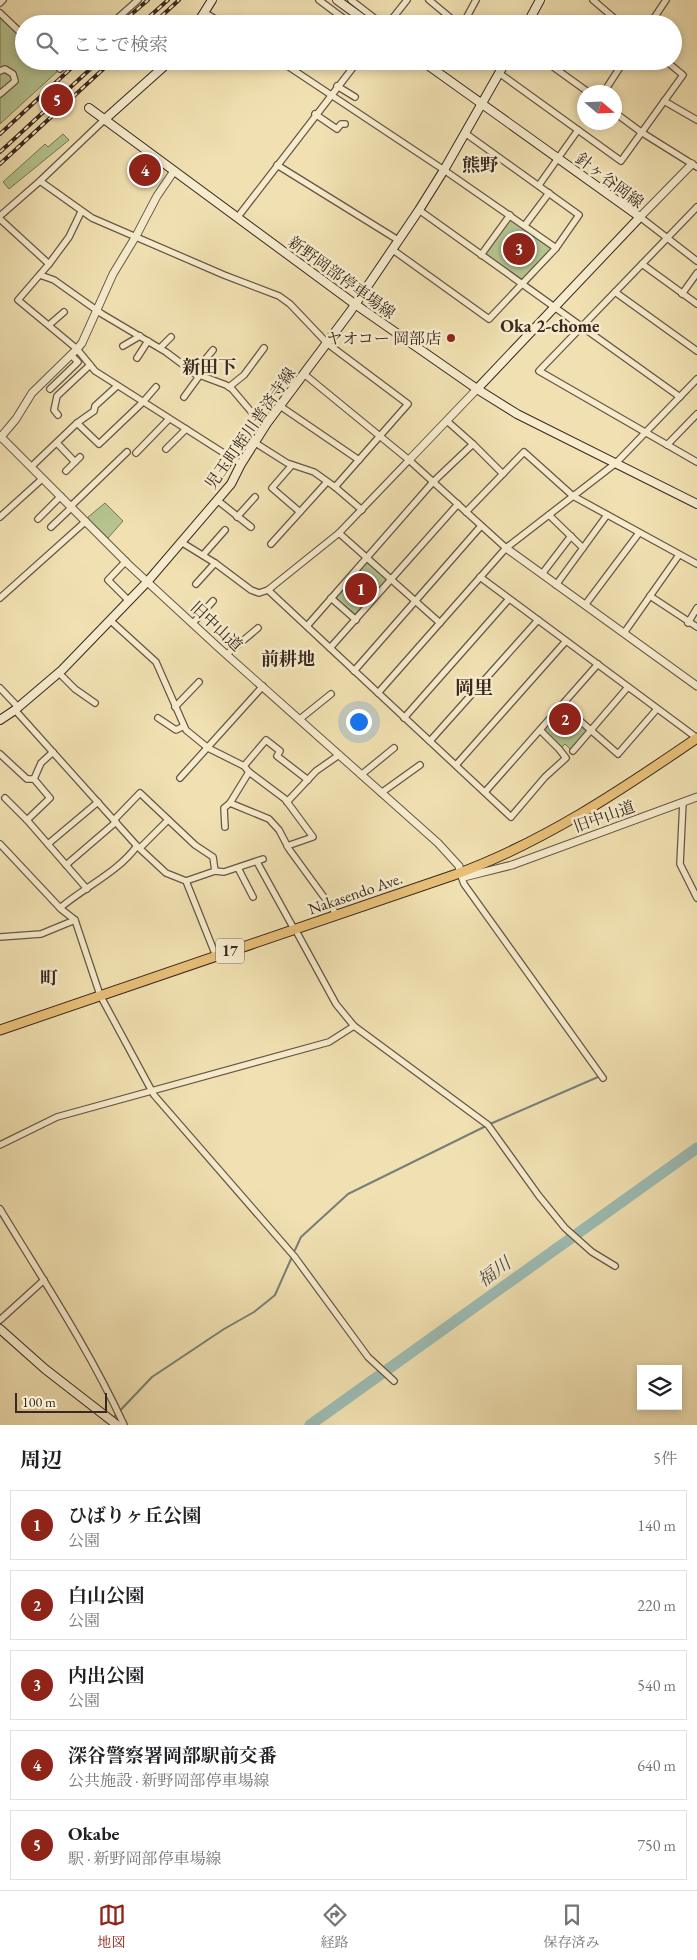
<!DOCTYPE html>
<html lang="ja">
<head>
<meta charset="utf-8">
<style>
	:root { --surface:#fff; --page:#f2f2f2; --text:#202124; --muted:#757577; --line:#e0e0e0; --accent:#8f2418 }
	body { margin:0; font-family:"EB Garamond","Noto Serif JP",serif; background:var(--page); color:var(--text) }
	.controls { position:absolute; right:15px; bottom:15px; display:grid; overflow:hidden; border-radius:0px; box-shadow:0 2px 8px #0003 }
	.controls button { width:45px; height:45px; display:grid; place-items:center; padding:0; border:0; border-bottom:1px solid var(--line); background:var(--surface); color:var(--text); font:25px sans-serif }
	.compass { position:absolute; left:577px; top:85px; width:45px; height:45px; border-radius:50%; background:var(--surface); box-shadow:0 2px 8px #0003; rotate:109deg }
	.scale { position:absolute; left:15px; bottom:12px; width:92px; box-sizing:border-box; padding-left:5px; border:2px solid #3a271f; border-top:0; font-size:14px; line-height:18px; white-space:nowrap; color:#3a271f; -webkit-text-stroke:4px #f6eccd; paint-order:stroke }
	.you { position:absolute; left:358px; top:721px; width:18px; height:18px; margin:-12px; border:4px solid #fff; border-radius:50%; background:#1a73e8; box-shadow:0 0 0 8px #1a73e833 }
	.badge { display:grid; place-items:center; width:32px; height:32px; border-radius:50%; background:var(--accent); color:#fff; font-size:16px; font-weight:700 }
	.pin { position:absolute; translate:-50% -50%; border:2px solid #fff; box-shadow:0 1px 5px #0006 }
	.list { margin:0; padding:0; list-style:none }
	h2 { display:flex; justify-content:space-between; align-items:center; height:65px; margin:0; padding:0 20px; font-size:21px }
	h2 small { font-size:16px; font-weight:400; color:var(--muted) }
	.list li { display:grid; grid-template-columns:32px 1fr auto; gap:15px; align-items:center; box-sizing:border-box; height:70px; margin:0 10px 10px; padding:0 10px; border:1px solid var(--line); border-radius:0px }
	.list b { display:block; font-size:19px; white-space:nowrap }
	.list p { margin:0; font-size:16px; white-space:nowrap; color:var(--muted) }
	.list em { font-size:16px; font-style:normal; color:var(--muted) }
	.icon { flex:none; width:28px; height:28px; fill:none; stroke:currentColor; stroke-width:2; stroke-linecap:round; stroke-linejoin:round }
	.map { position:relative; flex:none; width:697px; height:1425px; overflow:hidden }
	.search { position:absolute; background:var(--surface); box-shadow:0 2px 8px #0003; left:15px; right:15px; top:15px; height:55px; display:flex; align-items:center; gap:12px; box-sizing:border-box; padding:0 18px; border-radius:28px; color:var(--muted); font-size:19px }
	.sheet { height:465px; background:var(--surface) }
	nav { display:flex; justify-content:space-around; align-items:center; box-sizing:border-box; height:70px; border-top:1px solid var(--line); background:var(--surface); font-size:14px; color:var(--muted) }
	nav a { display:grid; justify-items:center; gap:2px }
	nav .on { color:var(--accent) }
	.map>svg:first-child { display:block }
	.green { fill:#b5c490; stroke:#787658 }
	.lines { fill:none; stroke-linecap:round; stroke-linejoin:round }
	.stream { stroke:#758078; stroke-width:2 }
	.river { stroke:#9cbcb4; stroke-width:11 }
	.minor-casing { stroke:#685644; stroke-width:8 }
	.tertiary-casing { stroke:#685644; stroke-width:9 }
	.secondary-casing { stroke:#3a271f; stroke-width:10 }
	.trunk-casing { stroke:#3a271f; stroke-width:11 }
	.minor { stroke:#f6eccd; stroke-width:5.5 }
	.tertiary { stroke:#f6eccd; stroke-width:7 }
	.secondary { stroke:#f6eccd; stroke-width:8 }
	.trunk { stroke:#e8c079; stroke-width:9 }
	.rail-casing { stroke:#3a271f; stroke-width:4 }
	.rail { stroke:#f6eccd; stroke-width:2; stroke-dasharray:5.5; stroke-linecap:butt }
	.poi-dot { fill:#8f2418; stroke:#f6eccd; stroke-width:2 }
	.labels { text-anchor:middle; stroke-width:5; stroke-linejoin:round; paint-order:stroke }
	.shield { fill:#f6eccd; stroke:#726253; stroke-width:1 }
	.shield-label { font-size:15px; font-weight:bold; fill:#3a271f }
	.street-label { font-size:16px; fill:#3a271f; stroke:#f6eccd }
	.poi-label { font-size:16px; fill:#3a271f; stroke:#f6eccd; text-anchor:end }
	.neighbourhood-label { font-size:18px; font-weight:bold; fill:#3a271f; stroke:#f6eccd }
	.water-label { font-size:18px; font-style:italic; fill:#524c44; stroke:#f6eccd }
	.quarter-label { font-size:19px; font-weight:bold; fill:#3a271f; stroke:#f6eccd }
</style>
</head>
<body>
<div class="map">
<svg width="697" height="1425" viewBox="0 0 697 1425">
	<rect width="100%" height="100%" fill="#f1e1b2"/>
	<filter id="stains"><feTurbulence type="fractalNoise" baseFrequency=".004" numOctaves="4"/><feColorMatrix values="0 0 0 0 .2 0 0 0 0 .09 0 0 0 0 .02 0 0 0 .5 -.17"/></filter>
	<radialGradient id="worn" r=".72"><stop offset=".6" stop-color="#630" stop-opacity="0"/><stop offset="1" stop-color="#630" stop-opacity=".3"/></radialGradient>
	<!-- green -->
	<g class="green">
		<polygon points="0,13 24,35 24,61 52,61 60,69 0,124"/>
		<polygon points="63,134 69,140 9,189 3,182 45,144 48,147"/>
		<polygon points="510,218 550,247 551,250 524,278 520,279 485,253"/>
		<polygon points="105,503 123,521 108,538 87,518"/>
		<polygon points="367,562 387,580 355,614 336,598"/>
		<polygon points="563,709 588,730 570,749 565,744 562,747 544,732 544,729"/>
	</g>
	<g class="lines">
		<!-- stream -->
		<g class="stream">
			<polyline points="490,1124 598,1077"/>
			<polyline points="295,1250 301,1237 348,1194 486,1126"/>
			<polyline points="112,1419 152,1377 224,1329 254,1312 269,1300 275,1295 291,1259"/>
		</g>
		<!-- river -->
		<polyline class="river" points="310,1425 697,1148"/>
		<!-- minor casing -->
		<g class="minor-casing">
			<g id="minor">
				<polyline points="319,0 351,24"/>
				<polyline points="351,0 382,24"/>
				<polyline points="429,0 458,24"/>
				<polyline points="593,0 621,24"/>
				<polyline points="0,3 3,0"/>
				<polyline points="204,12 223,24"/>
				<polyline points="0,13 24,36"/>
				<polyline points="111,24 138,0"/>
				<polyline points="388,24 407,0"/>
				<polyline points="463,24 476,0"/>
				<polyline points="650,24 666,0"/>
				<polyline points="52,61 60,69 69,61"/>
				<polyline points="280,61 444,170 556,248"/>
				<polyline points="545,61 588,92"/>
				<polyline points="0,71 5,69 13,74 15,81 0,94"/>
				<polyline points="499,73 621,161 683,75 666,61"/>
				<polyline points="337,86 355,97"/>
				<polyline points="604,92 624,61"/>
				<polyline points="664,101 697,120"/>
				<polyline points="614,112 641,132 697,167"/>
				<polyline points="315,114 337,129 341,124 345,124"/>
				<polyline points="277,165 398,240"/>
				<polyline points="40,181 92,218 224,275 279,296 290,304 328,344 408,404 335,487"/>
				<polyline points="539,185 578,130"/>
				<polyline points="697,207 539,371 697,462"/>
				<polyline points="419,210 680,397"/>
				<polyline points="81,212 69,237 49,264 18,300 77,349 95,371 241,464"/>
				<polyline points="0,216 40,181 104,120"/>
				<polyline points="640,217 697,261"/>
				<polyline points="237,218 358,61"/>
				<polyline points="0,219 49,264"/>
				<polyline points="525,225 549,193"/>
				<polyline points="393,250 489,319 556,248 579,215 465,133"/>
				<polyline points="481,255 510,215"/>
				<polyline points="642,264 697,304"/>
				<polyline points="40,275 54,280 102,314 166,352 194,373 226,385 232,389 254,415 267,423"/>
				<polyline points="615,292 697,351"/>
				<polyline points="682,294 697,273"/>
				<polyline points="49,325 64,312"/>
				<polyline points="123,346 140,336"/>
				<polyline points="160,348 171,337"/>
				<polyline points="137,358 148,341"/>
				<polyline points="194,373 213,350"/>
				<polyline points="304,374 409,460 506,548"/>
				<polyline points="229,387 244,375 264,348"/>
				<polyline points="50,389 78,362 71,355"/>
				<polyline points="184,397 200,375"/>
				<polyline points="280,406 359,460"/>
				<polyline points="58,415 54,410 57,396 90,365"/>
				<polyline points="447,421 473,444"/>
				<polyline points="77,423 94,411 95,406 117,386"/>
				<polyline points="254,442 287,463 314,472 335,487 362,510"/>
				<polyline points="57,443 75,462"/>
				<polyline points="667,445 697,414"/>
				<polyline points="166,449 186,429"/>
				<polyline points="136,453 169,419"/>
				<polyline points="292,465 272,488 300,512"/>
				<polyline points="31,467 77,423 99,444 143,402 156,387"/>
				<polyline points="66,471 80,457"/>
				<polyline points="217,500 251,527"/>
				<polyline points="71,506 127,452"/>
				<polyline points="466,512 524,452 573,496 697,564"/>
				<polyline points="549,515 583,548"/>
				<polyline points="0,517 42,479"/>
				<polyline points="237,517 255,497"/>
				<polyline points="38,519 61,496"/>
				<polyline points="51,527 72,507"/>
				<polyline points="339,533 440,623"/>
				<polyline points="181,542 215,563 251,590 259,593 268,590 339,533 409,460"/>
				<polyline points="271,544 327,482"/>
				<polyline points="203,555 225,530"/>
				<polyline points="126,561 108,580 129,601"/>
				<polyline points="542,574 571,536"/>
				<polyline points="480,577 697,738"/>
				<polyline points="196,584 215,563"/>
				<polyline points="556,585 607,515"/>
				<polyline points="268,590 511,817 545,777 566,758 559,749 540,730"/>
				<polyline points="650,596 697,627"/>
				<polyline points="0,598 86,521"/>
				<polyline points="331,598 356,620"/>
				<polyline points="585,605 639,533"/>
				<polyline points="111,621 156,662 186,730 208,748 244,766 249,772"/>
				<polyline points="193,623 213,601"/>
				<polyline points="688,623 697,608"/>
				<polyline points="307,626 433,482 473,444 503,474"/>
				<polyline points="624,633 679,555"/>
				<polyline points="330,648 458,504"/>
				<polyline points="227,654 258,628"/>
				<polyline points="354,671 481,526"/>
				<polyline points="59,673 75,689 95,703"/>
				<polyline points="0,688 18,707"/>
				<polyline points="378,693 506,548 616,463 697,379"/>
				<polyline points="562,705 618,754 657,709"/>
				<polyline points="175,707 199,682"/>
				<polyline points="15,710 137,846 166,873 186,881 216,956"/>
				<polyline points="158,718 176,730 184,726"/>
				<polyline points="404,718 509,599"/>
				<polyline points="300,719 331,694"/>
				<polyline points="430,741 538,620"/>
				<polyline points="573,751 628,687"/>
				<polyline points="0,754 27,779 34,779 50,798 27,820"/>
				<polyline points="456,765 566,641"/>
				<polyline points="244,766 266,740 280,751 277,756 308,780"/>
				<polyline points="361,775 394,748"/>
				<polyline points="180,778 263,686"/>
				<polyline points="34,779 41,763 53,752"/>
				<polyline points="485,792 598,664"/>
				<polyline points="381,793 420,765"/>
				<polyline points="5,798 27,820 87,889"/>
				<polyline points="287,802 316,771 339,755"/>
				<polyline points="683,802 680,864 697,898"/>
				<polyline points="114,820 140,793 195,845 213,857 215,871 186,881"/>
				<polyline points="225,827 224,808 230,803"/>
				<polyline points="0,844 61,909 75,920 100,995 154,1095 294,1256 368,1357 394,1381"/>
				<polyline points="48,844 98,802"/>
				<polyline points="287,846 313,837 285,799 249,772 230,803 269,819 279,830 289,849 337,915"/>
				<polyline points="140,848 168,820"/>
				<polyline points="257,862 294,929"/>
				<polyline points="66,865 116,822"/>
				<polyline points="238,868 253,897"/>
				<polyline points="215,871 224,872 263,859"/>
				<polyline points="460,873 464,884 603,1078"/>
				<path d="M60,908C86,886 117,873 137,846"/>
				<polyline points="295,929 336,1004 354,1026 488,1125 539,1196 565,1228 592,1252 615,1266"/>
				<polyline points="0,937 41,934 75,920"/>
				<polyline points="0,1145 57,1117 329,1042 354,1026"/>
				<path d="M0,1209C43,1280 89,1349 124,1425"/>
				<polyline points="0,1320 44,1280"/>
			</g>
		</g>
		<!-- tertiary casing -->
		<g class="tertiary-casing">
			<g id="tertiary">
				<polyline points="640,217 692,164"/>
				<polyline points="0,436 129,565 219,648 438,843 459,866 460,873 464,877 512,865 697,797"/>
				<polyline points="0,438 16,419 32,393 77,349 82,343 113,274 136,236 157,196 174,171"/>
				<polyline points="409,460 477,389"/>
				<polyline points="506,548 697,686"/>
			</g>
		</g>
		<!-- secondary casing -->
		<g class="secondary-casing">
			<g id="secondary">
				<polyline points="337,0 370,24"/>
				<polyline points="197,24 212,0"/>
				<polyline points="527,24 540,0"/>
				<polyline points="422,61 640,217 477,389"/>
				<polyline points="89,108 352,302 477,389 517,414 697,504"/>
				<polyline points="104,120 170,61"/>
				<polyline points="0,720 15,710 62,670 148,581 231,484 241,464 267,423 350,312 419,210 444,170 506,61"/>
				<polyline points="0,1329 45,1369 117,1425"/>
			</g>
		</g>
		<!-- trunk casing -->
		<g class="trunk-casing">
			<path id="trunk" d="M0,1030L454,875C542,843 620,791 697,738"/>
		</g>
		<!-- minor -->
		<use href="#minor" class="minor"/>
		<!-- tertiary -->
		<use href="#tertiary" class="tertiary"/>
		<!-- secondary -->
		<use href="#secondary" class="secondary"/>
		<!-- trunk -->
		<use href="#trunk" class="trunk"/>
		<!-- rail casing -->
		<g class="rail-casing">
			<g id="rail">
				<polyline points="120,24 148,0"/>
				<polyline points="141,24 168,0"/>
				<polyline points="153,24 179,0"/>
				<polyline points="0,134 79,61"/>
				<polyline points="0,152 99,61"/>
				<polyline points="0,164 112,61"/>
			</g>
		</g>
		<!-- rail -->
		<use href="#rail" class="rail"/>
	</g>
	<!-- markers -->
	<circle class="poi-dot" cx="451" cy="338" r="5"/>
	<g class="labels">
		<!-- shield labels -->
		<rect class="shield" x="216" y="938.5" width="28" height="25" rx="4"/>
		<g class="shield-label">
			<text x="230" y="956">17</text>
		</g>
		<!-- street labels -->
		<g class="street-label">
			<text transform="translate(610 180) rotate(37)" y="6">針ヶ谷岡線</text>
			<text transform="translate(342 277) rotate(36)" y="6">新野岡部停車場線</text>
			<text transform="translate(250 428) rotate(-55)" y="6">児玉町蛭川普済寺線</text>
			<text transform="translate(217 626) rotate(43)" y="6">旧中山道</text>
			<text transform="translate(604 816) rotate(-20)" y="6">旧中山道</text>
			<text transform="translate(355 893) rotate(-19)" y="6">Nakasendo Ave.</text>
		</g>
		<!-- poi labels -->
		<g class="poi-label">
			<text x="441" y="344">ヤオコー 岡部店</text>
		</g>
		<!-- neighbourhood labels -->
		<g class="neighbourhood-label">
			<text x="480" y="171">熊野</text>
			<text x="550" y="332">Oka 2-chome</text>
			<text x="209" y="373">新田下</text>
			<text x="288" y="665">前耕地</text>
			<text x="49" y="984">町</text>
		</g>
		<!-- water labels -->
		<g class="water-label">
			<text transform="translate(494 1272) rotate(-36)" y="6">福川</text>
		</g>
		<!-- quarter labels -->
		<g class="quarter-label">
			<text x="474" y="694">岡里</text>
		</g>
	</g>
	<rect width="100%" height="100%" filter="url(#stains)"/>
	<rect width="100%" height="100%" fill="url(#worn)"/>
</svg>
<div class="controls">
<button><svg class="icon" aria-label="layers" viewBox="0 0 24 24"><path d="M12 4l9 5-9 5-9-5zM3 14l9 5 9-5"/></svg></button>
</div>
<svg class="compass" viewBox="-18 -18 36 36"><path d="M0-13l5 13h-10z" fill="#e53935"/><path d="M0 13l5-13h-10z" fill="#757577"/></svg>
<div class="scale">100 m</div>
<div class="you"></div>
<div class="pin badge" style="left:361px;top:589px">1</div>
<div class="pin badge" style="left:565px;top:719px">2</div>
<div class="pin badge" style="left:519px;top:249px">3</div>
<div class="pin badge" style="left:145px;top:170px">4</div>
<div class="pin badge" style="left:57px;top:100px">5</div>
<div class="search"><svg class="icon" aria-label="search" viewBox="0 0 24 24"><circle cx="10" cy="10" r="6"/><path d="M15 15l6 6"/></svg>ここで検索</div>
</div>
<section class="sheet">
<h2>周辺<small>5件</small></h2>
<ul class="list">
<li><span class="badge">1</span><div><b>ひばりヶ丘公園</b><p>公園</p></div><em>140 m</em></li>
<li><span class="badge">2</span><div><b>白山公園</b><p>公園</p></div><em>220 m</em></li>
<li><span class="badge">3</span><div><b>内出公園</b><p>公園</p></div><em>540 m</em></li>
<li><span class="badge">4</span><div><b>深谷警察署岡部駅前交番</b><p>公共施設 · 新野岡部停車場線</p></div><em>640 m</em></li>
<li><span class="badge">5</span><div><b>Okabe</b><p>駅 · 新野岡部停車場線</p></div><em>750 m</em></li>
</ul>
</section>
<nav>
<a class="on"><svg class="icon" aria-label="map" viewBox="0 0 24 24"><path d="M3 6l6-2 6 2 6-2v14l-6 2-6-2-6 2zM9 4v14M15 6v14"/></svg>地図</a>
<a><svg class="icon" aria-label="directions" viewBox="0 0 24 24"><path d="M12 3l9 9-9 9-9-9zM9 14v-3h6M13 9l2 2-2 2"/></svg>経路</a>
<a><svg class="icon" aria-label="saved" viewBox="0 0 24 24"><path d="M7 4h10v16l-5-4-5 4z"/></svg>保存済み</a>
</nav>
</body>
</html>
